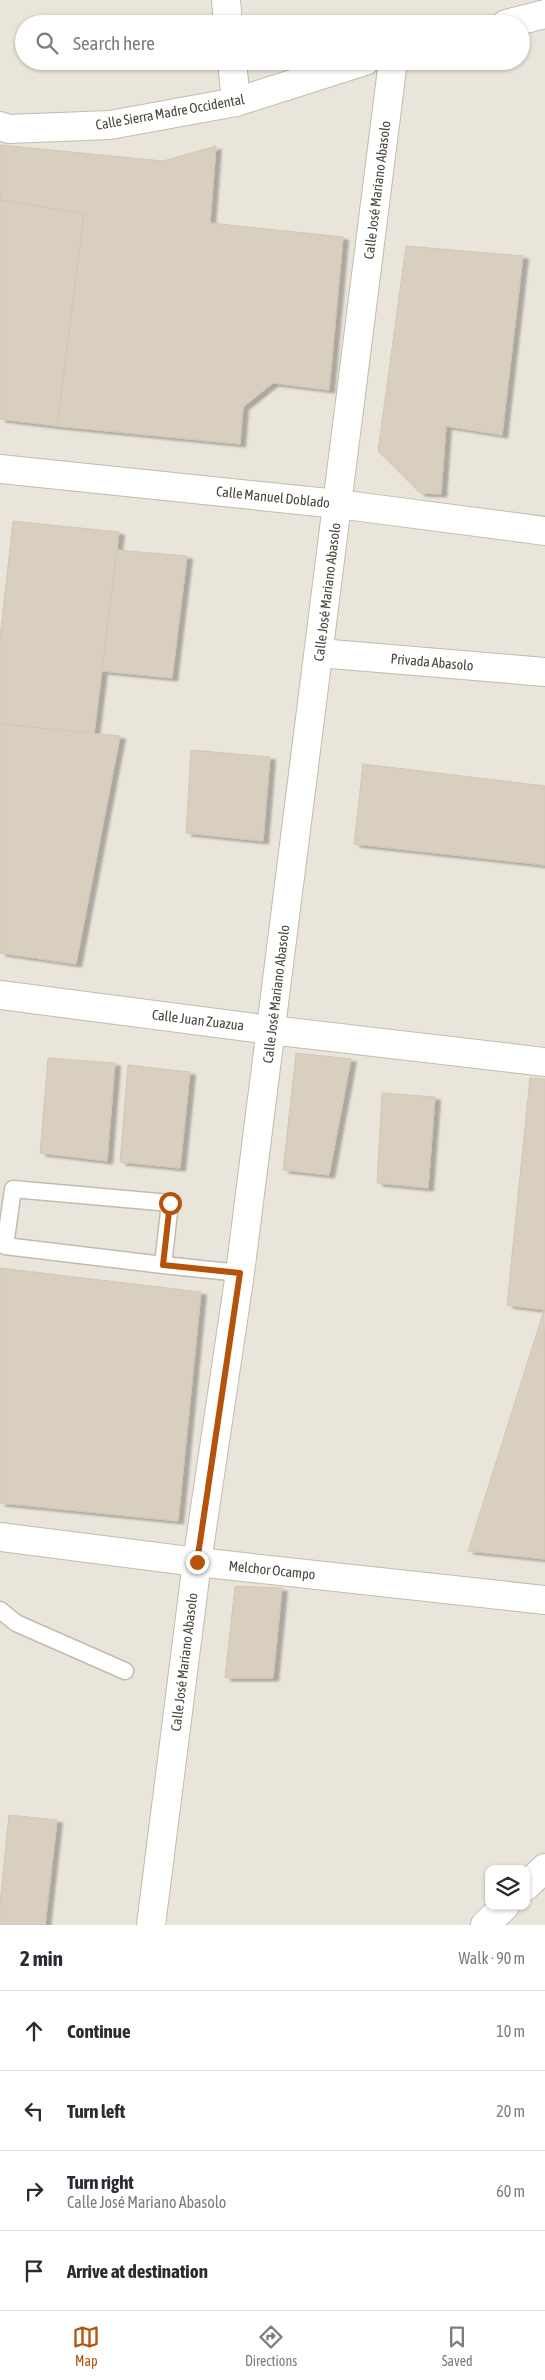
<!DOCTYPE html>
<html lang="en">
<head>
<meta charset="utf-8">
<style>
	:root { --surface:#fff; --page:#f7f7f7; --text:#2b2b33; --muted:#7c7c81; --line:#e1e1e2; --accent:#b45309 }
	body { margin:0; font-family:"Asap Condensed",sans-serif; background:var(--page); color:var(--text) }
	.controls { position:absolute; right:15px; bottom:15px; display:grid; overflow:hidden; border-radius:10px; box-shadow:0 1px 4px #0004 }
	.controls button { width:45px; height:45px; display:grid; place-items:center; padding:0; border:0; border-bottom:1px solid var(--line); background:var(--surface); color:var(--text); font:25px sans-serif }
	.stop { position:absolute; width:15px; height:15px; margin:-11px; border:4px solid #b45309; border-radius:50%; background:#fff }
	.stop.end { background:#b45309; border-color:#fff; box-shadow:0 1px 5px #0008 }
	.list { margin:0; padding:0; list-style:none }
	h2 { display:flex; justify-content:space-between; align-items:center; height:65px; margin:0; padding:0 20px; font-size:21px }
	h2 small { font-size:16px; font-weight:400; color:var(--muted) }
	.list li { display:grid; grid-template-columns:32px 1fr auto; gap:15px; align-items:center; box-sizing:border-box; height:80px; padding:0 20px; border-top:1px solid var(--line) }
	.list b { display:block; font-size:19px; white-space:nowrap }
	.list p { margin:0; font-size:16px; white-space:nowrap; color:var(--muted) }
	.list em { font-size:16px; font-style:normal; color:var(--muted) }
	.icon { flex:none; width:28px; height:28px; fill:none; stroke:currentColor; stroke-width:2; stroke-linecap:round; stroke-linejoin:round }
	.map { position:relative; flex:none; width:545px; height:1925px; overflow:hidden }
	.search { position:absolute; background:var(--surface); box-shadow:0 1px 4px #0004; left:15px; right:15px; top:15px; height:55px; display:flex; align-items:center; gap:12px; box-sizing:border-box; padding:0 18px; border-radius:28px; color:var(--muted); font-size:19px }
	.sheet { height:385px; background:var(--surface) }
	nav { display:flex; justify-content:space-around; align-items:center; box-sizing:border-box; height:70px; border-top:1px solid var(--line); background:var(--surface); font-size:14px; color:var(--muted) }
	nav a { display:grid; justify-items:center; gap:2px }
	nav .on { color:var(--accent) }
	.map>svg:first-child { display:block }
	.residential { fill:#eae5da; fill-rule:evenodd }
	.building { fill:#d8cfc1; stroke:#d3c7b4; filter:url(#shadow) }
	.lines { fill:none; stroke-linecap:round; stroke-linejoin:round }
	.lane-casing { stroke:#c2bbae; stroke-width:19 }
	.street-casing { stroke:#c2bbae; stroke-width:30 }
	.lane { stroke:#fff; stroke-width:16 }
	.street { stroke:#fff; stroke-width:28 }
	.route { stroke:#b45309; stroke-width:6 }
	.labels { text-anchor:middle; stroke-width:4; stroke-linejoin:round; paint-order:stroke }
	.street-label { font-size:14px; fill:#4b4439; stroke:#fff }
</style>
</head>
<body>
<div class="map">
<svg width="545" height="1925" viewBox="0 0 545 1925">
	<defs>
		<filter id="shadow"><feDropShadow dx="5.5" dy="3" stdDeviation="1" flood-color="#0004"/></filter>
	</defs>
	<rect width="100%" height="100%" fill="#f6f3ec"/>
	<!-- residential -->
	<path class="residential" d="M0,0H545V1925H0ZM24,24H521V61H24ZM489,1869H526V1906H489Z"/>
	<!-- building -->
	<g class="building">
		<polygon points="0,145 163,161 216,146 210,223 343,237 329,390 273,383 243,407 240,444 57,426 84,214 0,200"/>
		<polygon points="0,200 84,214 57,426 0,419"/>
		<polygon points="406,246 523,256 502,435 446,426 441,494 420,493 378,451"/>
		<polygon points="13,521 119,532 94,734 0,724 0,637"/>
		<polygon points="117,550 187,556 172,678 102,671"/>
		<polygon points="0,724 120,736 76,964 0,953"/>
		<polygon points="191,750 270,757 263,841 186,833"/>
		<polygon points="363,764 545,786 545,865 354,844"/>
		<polygon points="296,1053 351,1059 329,1175 283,1170"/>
		<polygon points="48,1058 115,1063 107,1161 40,1153"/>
		<polygon points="128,1065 190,1072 180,1168 120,1162"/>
		<polygon points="530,1078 545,1079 545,1310 507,1305"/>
		<polygon points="382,1093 435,1097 428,1188 377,1183"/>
		<polygon points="0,1268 201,1292 178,1521 0,1503"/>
		<polygon points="544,1310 545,1559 468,1551"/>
		<polygon points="235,1586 282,1588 273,1678 225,1678"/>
		<polygon points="9,1815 57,1820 45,1925 0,1925 0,1903"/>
	</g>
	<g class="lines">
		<!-- lane casing -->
		<g class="lane-casing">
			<g id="lane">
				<polyline points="163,1265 170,1203 13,1189 5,1246 163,1265 240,1273"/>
				<polyline points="0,1610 16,1623 125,1671"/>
			</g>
		</g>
		<!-- street casing -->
		<g class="street-casing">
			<g id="street">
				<polyline points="226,0 228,24"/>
				<polyline points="506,24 545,14"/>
				<polyline points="232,61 236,102"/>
				<polyline points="0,126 9,129 110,125 236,102 365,61"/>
				<polyline points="0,469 338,504 545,531"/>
				<polyline points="319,653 545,672"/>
				<polyline points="0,995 271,1030 545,1062"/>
				<polyline points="0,1537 197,1562 545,1600"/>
				<polyline points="526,1886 545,1868"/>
				<polyline points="151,1925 197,1562 240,1273 393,61"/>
				<polyline points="485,1925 505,1906"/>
			</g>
		</g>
		<!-- lane -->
		<use href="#lane" class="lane"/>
		<!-- street -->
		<use href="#street" class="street"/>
	</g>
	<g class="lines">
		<!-- route -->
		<polyline class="route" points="170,1203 163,1265 240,1273 197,1562"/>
	</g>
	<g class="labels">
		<!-- street labels -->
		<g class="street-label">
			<text transform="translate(170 112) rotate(-10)" y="5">Calle Sierra Madre Occidental</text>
			<text transform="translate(377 190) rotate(-83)" y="5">Calle José Mariano Abasolo</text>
			<text transform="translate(273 497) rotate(6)" y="5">Calle Manuel Doblado</text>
			<text transform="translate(327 592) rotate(-83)" y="5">Calle José Mariano Abasolo</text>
			<text transform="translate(432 662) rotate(5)" y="5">Privada Abasolo</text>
			<text transform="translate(276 994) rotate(-83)" y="5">Calle José Mariano Abasolo</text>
			<text transform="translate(198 1020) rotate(7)" y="5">Calle Juan Zuazua</text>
			<text transform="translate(272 1570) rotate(6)" y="5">Melchor Ocampo</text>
			<text transform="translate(184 1662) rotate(-83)" y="5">Calle José Mariano Abasolo</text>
		</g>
	</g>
</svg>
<div class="controls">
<button><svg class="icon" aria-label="layers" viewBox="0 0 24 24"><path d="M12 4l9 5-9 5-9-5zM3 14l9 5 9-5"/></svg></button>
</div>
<div class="stop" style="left:170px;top:1203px"></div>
<div class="stop end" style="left:197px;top:1562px"></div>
<div class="search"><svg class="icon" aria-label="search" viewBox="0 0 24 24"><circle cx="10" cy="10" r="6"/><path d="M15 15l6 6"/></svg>Search here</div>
</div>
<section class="sheet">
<h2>2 min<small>Walk · 90 m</small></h2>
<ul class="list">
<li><svg class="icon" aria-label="ahead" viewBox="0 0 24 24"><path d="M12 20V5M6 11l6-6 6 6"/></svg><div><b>Continue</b></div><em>10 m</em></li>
<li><svg class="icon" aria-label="left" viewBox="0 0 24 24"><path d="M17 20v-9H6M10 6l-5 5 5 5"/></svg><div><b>Turn left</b></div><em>20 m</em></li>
<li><svg class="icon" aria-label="right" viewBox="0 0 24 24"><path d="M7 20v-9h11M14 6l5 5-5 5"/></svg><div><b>Turn right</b><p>Calle José Mariano Abasolo</p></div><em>60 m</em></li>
<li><svg class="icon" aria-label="arrive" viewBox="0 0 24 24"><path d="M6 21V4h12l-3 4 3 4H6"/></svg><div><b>Arrive at destination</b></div></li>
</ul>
</section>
<nav>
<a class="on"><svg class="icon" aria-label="map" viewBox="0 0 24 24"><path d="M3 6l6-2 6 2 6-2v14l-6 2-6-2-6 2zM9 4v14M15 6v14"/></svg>Map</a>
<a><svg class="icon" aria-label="directions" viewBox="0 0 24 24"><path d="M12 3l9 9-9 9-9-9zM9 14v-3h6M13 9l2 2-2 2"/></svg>Directions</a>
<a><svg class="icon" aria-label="saved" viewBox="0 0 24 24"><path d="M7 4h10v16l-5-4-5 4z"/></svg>Saved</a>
</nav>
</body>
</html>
